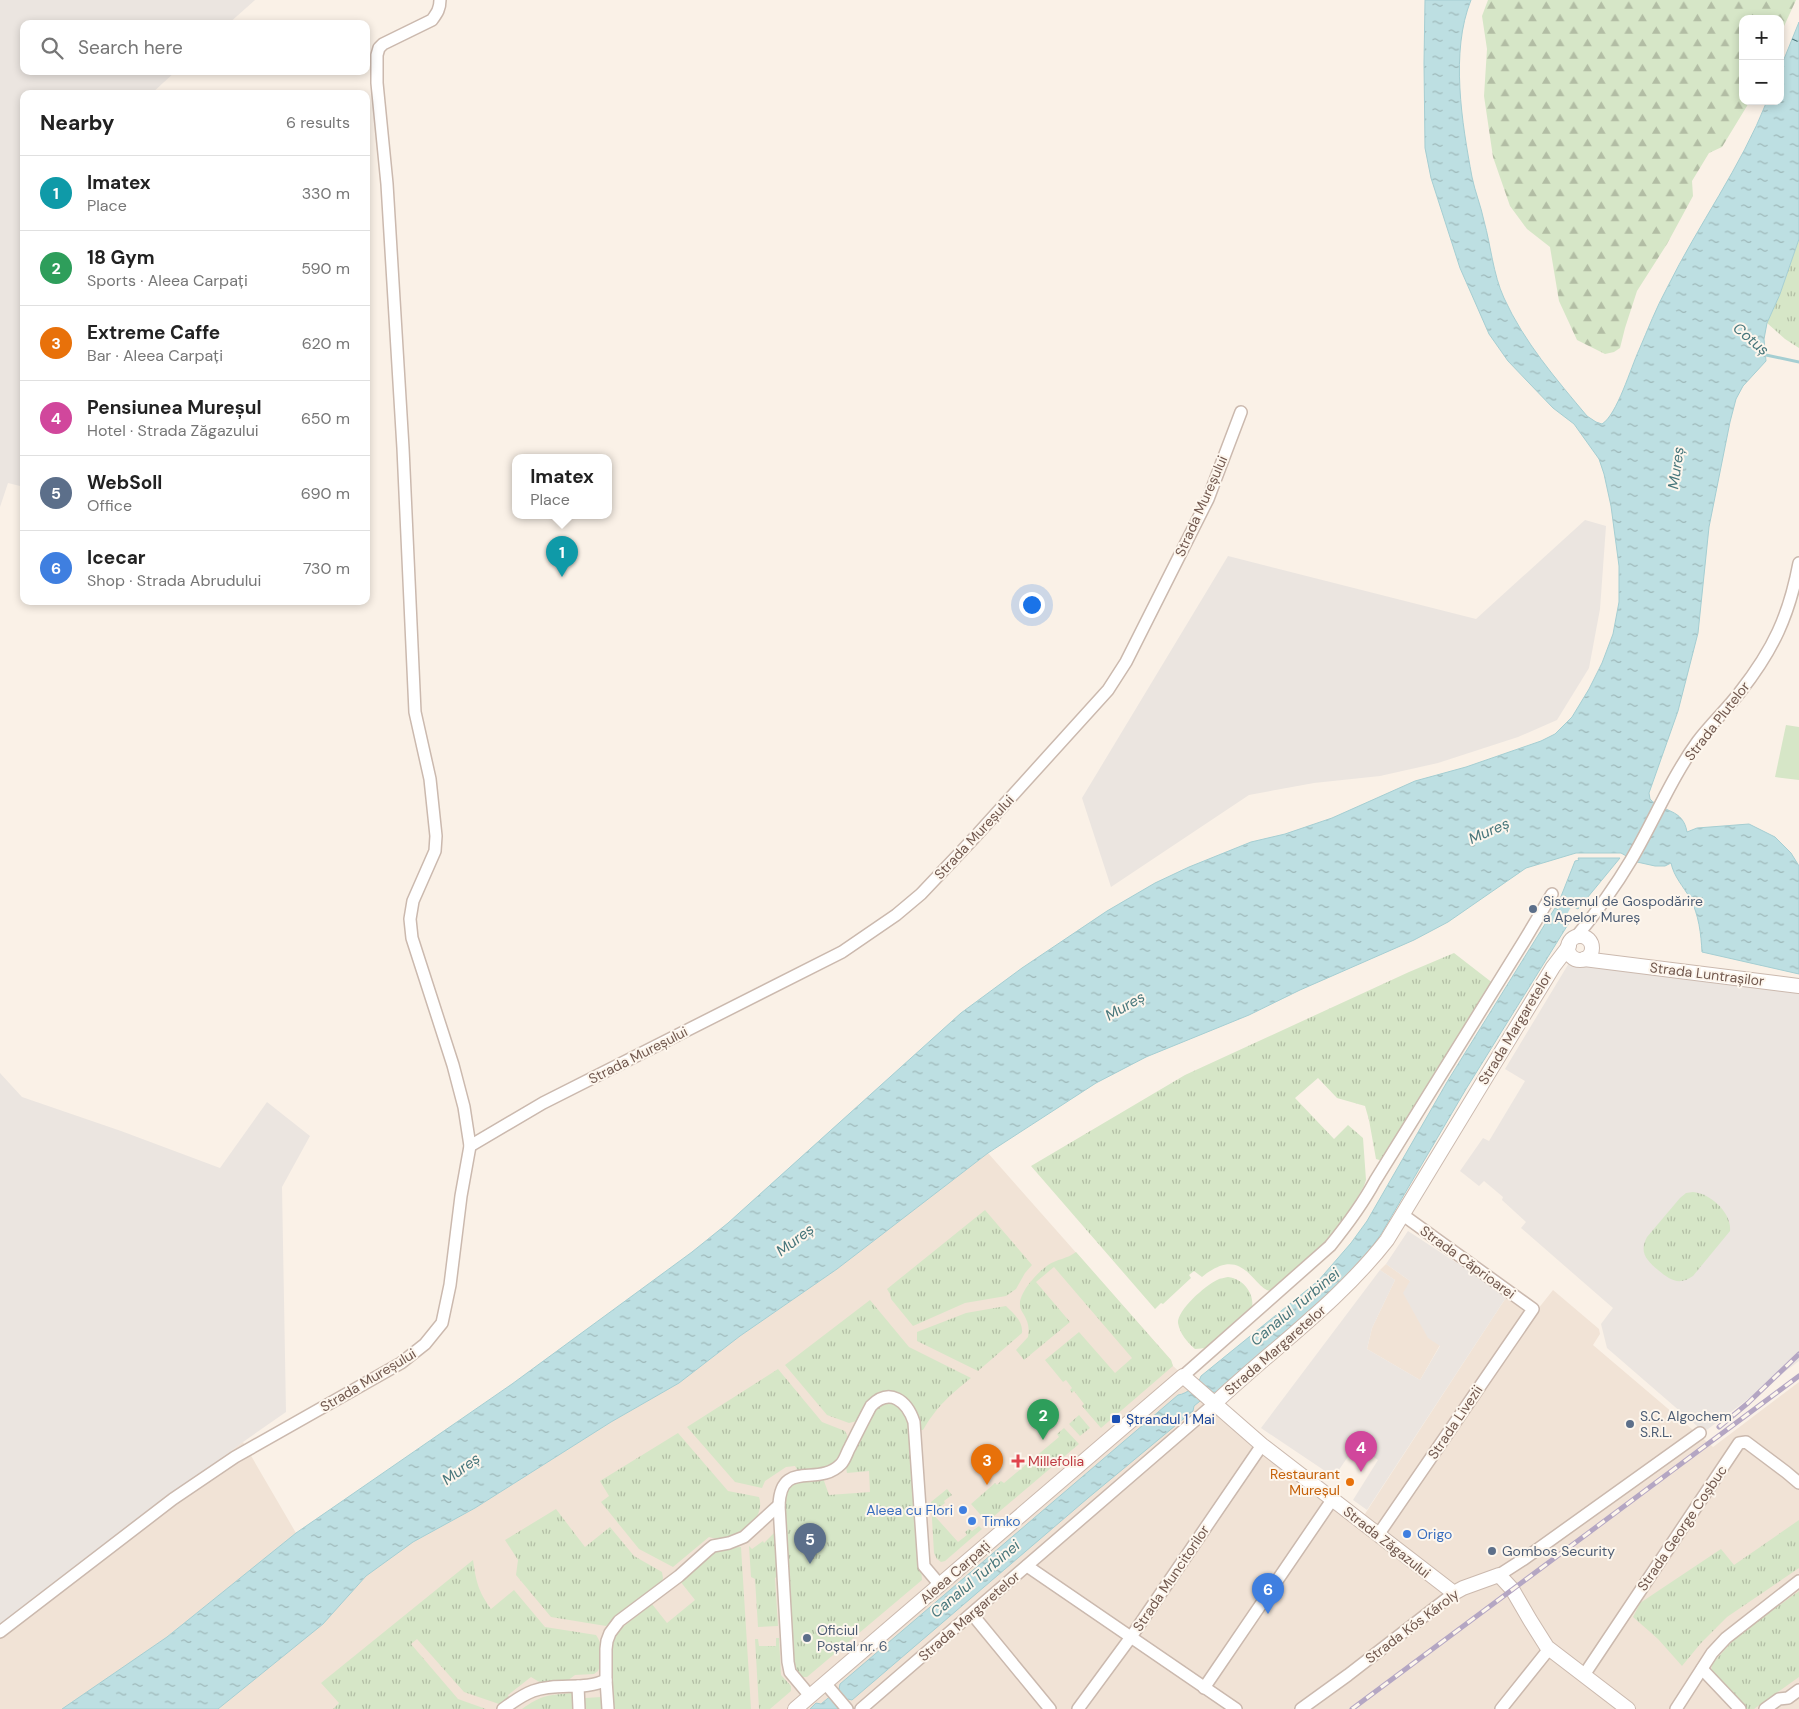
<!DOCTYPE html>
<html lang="en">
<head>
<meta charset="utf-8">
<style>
	:root { --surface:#fff; --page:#f6f6f6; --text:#222; --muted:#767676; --line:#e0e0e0; --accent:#ea580c }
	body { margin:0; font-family:"DM Sans",sans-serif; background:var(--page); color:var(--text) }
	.controls { position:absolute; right:15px; top:15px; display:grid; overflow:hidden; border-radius:10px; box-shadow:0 2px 8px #0003 }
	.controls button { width:45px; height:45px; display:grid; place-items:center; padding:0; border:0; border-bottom:1px solid var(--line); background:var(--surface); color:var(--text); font:25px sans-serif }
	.you { position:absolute; left:1031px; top:604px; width:18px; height:18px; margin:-12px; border:4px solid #fff; border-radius:50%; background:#1a73e8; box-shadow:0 0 0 8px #1a73e833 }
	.badge { display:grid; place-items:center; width:32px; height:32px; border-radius:50%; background:var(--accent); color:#fff; font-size:16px; font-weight:700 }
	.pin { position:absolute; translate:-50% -41px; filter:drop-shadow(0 1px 2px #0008) }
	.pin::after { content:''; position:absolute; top:26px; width:18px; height:15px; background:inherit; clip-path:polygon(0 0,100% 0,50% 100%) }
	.popup { position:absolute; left:512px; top:454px; width:100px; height:65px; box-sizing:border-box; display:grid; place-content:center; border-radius:10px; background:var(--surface); filter:drop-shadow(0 1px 4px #0005); font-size:16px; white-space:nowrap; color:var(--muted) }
	.popup b { font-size:19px; color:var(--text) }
	.popup::after { content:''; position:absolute; left:50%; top:100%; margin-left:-10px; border:10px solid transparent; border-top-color:var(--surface) }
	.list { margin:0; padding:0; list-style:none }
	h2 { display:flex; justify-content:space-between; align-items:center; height:65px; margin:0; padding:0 20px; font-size:21px }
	h2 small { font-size:16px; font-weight:400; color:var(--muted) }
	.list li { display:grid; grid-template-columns:32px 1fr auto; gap:15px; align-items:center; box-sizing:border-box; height:75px; padding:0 20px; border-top:1px solid var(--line) }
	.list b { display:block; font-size:19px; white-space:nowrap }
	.list p { margin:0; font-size:16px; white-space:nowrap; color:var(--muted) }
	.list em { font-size:16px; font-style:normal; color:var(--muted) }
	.icon { flex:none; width:28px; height:28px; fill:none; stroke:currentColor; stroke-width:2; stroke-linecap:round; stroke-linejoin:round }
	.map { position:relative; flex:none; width:1799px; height:1709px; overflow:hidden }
	.search { position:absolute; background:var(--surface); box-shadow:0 2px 8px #0003; left:20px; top:20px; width:350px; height:55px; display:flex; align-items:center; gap:12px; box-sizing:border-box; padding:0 18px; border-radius:10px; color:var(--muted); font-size:19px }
	.panel { position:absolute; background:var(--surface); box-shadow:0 2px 8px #0003; left:20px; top:90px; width:350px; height:515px; border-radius:10px }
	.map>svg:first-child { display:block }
	.residential { fill:#f1e3d6 }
	.industrial { fill:#ebe5e0 }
	.grass { fill:url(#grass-tufts) }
	.forest { fill:url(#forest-firs) }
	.pitch { fill:#d6e6c7 }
	.water { fill:url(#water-ripples); stroke:#a5ced2 }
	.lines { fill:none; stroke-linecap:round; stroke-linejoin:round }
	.stream { stroke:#a5ced2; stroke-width:3 }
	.canal { stroke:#bddfe2; stroke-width:10 }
	.ferry { stroke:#47767b; stroke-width:1; stroke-dasharray:6 5; stroke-linecap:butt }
	.minor-casing { stroke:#cbb9ae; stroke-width:14 }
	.tertiary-casing { stroke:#cbb9ae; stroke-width:16 }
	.minor { stroke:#fff; stroke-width:11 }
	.tertiary { stroke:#fff; stroke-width:14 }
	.rail-casing { stroke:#b4a6c3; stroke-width:5 }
	.rail { stroke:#fdf6ed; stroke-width:3; stroke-dasharray:9; stroke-linecap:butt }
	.service-dot { fill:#5c6f8a; stroke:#fdf6ed; stroke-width:2 }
	.transit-dot { fill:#1a4fb4; stroke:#fdf6ed; stroke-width:2 }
	.health-dot { fill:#e0444e; stroke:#fdf6ed; stroke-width:2 }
	.food-dot { fill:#e8710a; stroke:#fdf6ed; stroke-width:2 }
	.shop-dot { fill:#3f7fe0; stroke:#fdf6ed; stroke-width:2 }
	.labels { text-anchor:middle; stroke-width:4; stroke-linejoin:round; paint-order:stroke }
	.street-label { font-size:14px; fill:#71584e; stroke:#fdf6ed }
	.service-label { font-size:14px; fill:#4e5e75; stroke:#fdf6ed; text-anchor:start }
	.transit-label { font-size:14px; fill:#164399; stroke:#fdf6ed; text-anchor:start }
	.health-label { font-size:14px; fill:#be3a42; stroke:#fdf6ed; text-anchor:start }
	.food-label { font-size:14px; fill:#c56008; stroke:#fdf6ed; text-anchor:end }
	.shop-label { font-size:14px; fill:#366cbe; stroke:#fdf6ed; text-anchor:start }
	.water-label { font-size:15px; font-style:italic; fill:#47767b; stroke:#fdf6ed }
</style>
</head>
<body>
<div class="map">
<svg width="1799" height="1709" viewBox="0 0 1799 1709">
	<defs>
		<pattern id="grass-tufts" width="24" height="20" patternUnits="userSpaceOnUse" patternTransform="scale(1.25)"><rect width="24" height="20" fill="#d6e6c7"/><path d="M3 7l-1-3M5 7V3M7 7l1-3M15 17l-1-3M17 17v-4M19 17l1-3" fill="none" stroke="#b2bda4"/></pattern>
		<pattern id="forest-firs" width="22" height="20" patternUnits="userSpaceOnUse" patternTransform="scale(1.25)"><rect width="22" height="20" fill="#d6e6c7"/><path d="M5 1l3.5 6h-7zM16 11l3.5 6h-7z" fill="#b2bda4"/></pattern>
		<pattern id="water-ripples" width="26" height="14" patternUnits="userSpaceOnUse" patternTransform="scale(1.25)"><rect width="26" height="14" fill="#bddfe2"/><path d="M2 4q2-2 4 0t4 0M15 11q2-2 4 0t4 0" fill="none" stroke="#9eb8b9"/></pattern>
	</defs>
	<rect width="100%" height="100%" fill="#faf1e7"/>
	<!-- residential -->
	<g class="residential">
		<polygon points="988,1153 1171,1360 1173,1366 1258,1442 1361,1520 1507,1296 1534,1314 1553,1290 1599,1329 1600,1334 1593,1345 1713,1447 1799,1382 1799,1709 218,1709 277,1661 366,1576 385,1561 413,1542 475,1508 611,1422 679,1383 740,1336 837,1269"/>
		<polygon points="1386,1264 1410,1281 1440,1345 1420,1380 1367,1349 1372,1328 1395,1280 1380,1270"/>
		<polygon points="243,1442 296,1533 167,1637 68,1706 62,1709 0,1709 0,1625 154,1508"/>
	</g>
	<!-- industrial -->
	<g class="industrial">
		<polygon points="0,0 255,0 228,24 24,24 24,71 176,71 151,94 24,94 24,487 8,483 0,507"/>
		<polygon points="1585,520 1606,526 1600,609 1589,668 1557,720 1518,737 1438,763 1380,776 1314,783 1249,795 1111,887 1082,798 1228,556 1476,619"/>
		<polygon points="1569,963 1799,992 1799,1361 1704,1432 1607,1348 1601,1324 1613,1308 1521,1228 1526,1222 1502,1200 1503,1197 1484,1181 1479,1186 1460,1171 1483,1138 1489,1141 1525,1081 1505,1069"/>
		<polygon points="0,1073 22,1097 121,1131 220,1168 267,1102 310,1136 282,1187 286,1412 243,1442 0,1626"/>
		<polygon points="1408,1231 1507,1296 1367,1510 1353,1500 1378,1460 1356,1445 1334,1477 1261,1428 1380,1270 1395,1280 1372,1328 1367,1349 1420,1380 1440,1346 1428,1338 1403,1293 1410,1281 1386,1264"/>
	</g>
	<!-- grass -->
	<g class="grass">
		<polygon points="1799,239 1799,348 1785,339 1767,323 1780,294"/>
		<path d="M1454,953L1494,984L1383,1161L1376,1159L1369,1120L1365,1106L1337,1098L1318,1078L1295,1098L1334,1139L1348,1125L1363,1138L1366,1180L1364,1186L1342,1224L1328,1243L1274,1291C1254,1295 1246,1240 1202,1277L1194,1271L1189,1275L1191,1278L1163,1304L1161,1303L1155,1309L1031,1166L1185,1075L1409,972Z"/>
		<path d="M1693,1192C1710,1193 1732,1213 1730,1231L1693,1276C1679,1286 1670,1280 1658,1270C1646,1260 1639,1252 1647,1237L1680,1198L1686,1193Z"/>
		<polygon points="985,1210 1032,1265 1025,1273 1016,1289 1006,1296 965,1303 913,1326 891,1299 890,1294 887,1289"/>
		<path d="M1076,1252L1171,1360L1173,1366L1101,1428L1082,1406L1084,1404L1074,1391L1072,1393L1070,1390L1072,1388L1066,1380L1063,1382L1045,1360L1079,1332L1115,1373L1132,1358L1054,1267L1036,1282L1070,1322L1024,1360L1016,1350L1028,1337C1029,1331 1029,1325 1026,1319C1024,1313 1020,1311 1020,1305C1019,1292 1038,1272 1048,1265C1057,1259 1067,1259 1076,1252Z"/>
		<path d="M1228,1277C1244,1279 1255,1294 1252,1309L1206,1348L1195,1349C1187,1342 1180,1334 1178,1323C1177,1310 1206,1285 1217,1280C1220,1278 1225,1278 1228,1277Z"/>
		<path d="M870,1300L909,1347L971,1378C950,1395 937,1406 923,1430H920L898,1394C875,1382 865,1405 857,1421L849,1423L827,1415L785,1365Z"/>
		<path d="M1006,1306C1014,1314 1023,1321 1022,1333L978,1371L917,1341V1332L966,1313Z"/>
		<path d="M778,1369L822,1422L845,1431L848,1437C834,1466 832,1473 798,1471L795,1466L786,1467L765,1481L762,1488L735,1482L687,1427Z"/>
		<path d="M886,1402C900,1403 905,1411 911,1422L922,1580L807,1677H801L794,1670L783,1498C793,1475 800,1480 823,1478L829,1495L870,1492L869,1471L847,1473L846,1467L874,1410Z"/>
		<polygon points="1079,1415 1090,1428 1080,1436 1069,1424"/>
		<polygon points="1064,1428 1079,1444 987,1522 971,1504 995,1483 997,1485 1001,1481 1004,1483 1059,1437 1057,1434"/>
		<path d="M678,1433L728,1491L759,1497C765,1513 748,1534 733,1538C724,1540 718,1540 709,1537L673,1567L639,1549L601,1502L609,1496L600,1481Z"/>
		<polygon points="947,1489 952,1495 944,1501 945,1503 932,1513 958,1542 967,1535 965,1532 969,1529 972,1531 979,1526 982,1529 945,1561 941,1562 937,1559 934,1553 931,1502"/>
		<polygon points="556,1509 585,1547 610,1527 634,1556 662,1572 663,1578 661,1584 606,1626 551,1617 516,1575 518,1560 505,1540"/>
		<polygon points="1799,1520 1799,1568 1727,1617 1701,1643 1682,1666 1658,1639 1633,1617 1640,1603 1721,1549 1734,1565"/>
		<polygon points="774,1533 776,1536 779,1575 775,1578 778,1626 758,1627 755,1579 751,1577 749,1546 752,1549 763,1541 764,1543"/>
		<polygon points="741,1547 751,1709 613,1709 612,1641 615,1633 652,1604 667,1623 695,1600 680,1581 715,1551 723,1548"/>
		<path d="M473,1560C476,1581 478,1591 491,1609L514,1590L545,1627L596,1635C603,1644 603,1660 598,1671L594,1674L575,1675L567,1681L541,1683L531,1677L508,1695L509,1700L502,1705L464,1692L417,1639L411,1644L458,1699L486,1709H333L339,1703L321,1683Z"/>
		<polygon points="1799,1591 1799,1677 1754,1709 1744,1709 1711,1672 1712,1664 1737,1636"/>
		<polygon points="776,1638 779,1638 781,1675 791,1686 791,1691 770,1709 759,1709 755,1639 758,1639 759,1646 776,1646"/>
		<polygon points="601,1691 602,1691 603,1709 584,1709 583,1693 585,1698 601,1697"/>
		<path d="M572,1693L573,1709H522C541,1695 549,1695 572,1693Z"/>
	</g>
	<!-- forest -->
	<polygon class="forest" points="1488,0 1796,0 1780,35 1780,19 1743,19 1743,101 1750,101 1722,147 1709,153 1692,181 1693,196 1667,244 1637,291 1625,328 1620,348 1614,352 1605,354 1577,340 1559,301 1550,247 1527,229 1510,206 1493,157 1484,96 1487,49 1482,16"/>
	<!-- pitch -->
	<polygon class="pitch" points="1786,725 1799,727 1799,780 1775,777"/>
	<!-- water -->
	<g class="water">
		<path d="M1425,0H1471C1450,52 1462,123 1472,177C1475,192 1481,206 1484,221C1491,246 1493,274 1504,298C1524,342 1556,379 1587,416L1596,422L1602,424C1617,415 1631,367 1639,350C1648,329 1656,308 1667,288C1698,225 1741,167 1767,101H1780V69L1799,22V239L1780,294L1767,323L1764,339L1766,361L1743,386L1736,399L1730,422L1709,527L1698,633L1678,711L1649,793L1650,799C1663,813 1683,808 1687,832L1697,828L1749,824L1775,837L1791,853L1799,866V974L1702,952C1701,934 1699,915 1690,898C1683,886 1674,877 1671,863L1665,866H1655L1637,862L1621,853H1576L1526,868L1448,922L1414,940L1300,990L1249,1015L1146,1057L1096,1083L988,1153L837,1269L740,1336L679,1383L611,1422L475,1508L413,1542L366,1576L323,1624L218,1709H62L167,1637L296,1533L512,1384L692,1252L728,1223L961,1013L1022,968L1107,911L1155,883L1189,867L1251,842L1285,834L1332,818L1415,781L1466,767L1541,741L1555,734L1572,717L1589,689L1602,663L1613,634L1619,602V566L1611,506L1604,474L1599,459L1574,424L1553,408L1529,383L1508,361L1489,334L1460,268L1431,178L1425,148L1424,63Z"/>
		<polygon points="1578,858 1620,858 1578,909 1560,899 1575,861 1579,860"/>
		<path d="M1555,908L1572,918L1466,1089L1381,1234C1337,1297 1274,1343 1216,1392H1211L1194,1406L1193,1411L1088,1498L852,1700L848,1699L837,1709H810L816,1703L821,1704L839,1689L840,1684L1178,1395C1187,1394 1199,1384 1201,1376L1318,1281L1351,1243L1367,1221L1447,1082Z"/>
	</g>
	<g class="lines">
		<!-- stream -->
		<polyline class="stream" points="1764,353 1766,355 1799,362"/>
		<!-- canal -->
		<polyline class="canal" points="1556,923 1574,892"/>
		<!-- ferry -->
		<polyline class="ferry" points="1792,39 1799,42"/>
		<!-- minor casing -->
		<g class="minor-casing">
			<g id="minor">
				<path d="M1576,937C1596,913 1615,887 1631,860C1654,821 1671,778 1698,741C1711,724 1727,709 1740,692C1773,650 1789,616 1799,563"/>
				<polyline points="470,1146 543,1103 842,952 896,915 921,894 974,838 1108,690 1126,662 1208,499 1241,412"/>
				<path d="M1183,1376L1330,1246C1347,1225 1362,1205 1375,1181L1524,941L1552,894"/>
				<polyline points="1378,1535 1533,1309 1403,1215"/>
				<polyline points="1027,1566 1236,1709"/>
				<polyline points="1499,1575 1524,1559 1700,1433"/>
				<polyline points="972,1614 1050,1709"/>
				<path d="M0,1632L173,1499L235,1457L401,1363L425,1344L442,1323L450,1285L461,1196L470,1146L464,1107L453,1065L412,938L410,919L413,901L435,851L436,836L430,779L415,712L403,448L387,184L377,83V55L379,48L383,44L432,20C437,13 440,9 440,0"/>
				<polyline points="1702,1669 1740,1709"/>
				<polyline points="1584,1675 1739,1443 1746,1442 1786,1472 1799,1483"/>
				<polyline points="825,1683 847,1709"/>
				<polyline points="578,1686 579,1709"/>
				<polyline points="1204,1688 1332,1500"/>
				<path d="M810,1696L790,1672L788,1662L779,1505C781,1458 818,1488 841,1464C845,1460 847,1452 850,1447C857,1433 864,1419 871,1406C890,1387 907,1401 914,1422L924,1566L940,1585"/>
				<path d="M503,1709C513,1702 522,1695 533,1691C557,1682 584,1691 606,1680"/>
				<polyline points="608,1709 606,1680 606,1649 607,1641 610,1633 619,1621 679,1576 708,1550 713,1546 729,1543 744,1537 779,1505"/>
				<polyline points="861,1709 1214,1404"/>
				<polyline points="1078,1709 1131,1637 1262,1445"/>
				<polyline points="1301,1709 1348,1675 1454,1593"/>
				<polyline points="1501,1709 1549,1649"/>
				<polyline points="1676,1709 1712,1653 1726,1638 1799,1581"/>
				<polyline points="1765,1709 1779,1699 1788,1698 1799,1690"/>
			</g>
		</g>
		<!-- tertiary casing -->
		<g class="tertiary-casing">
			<g id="tertiary">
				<circle cx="1580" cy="948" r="12"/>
				<polyline points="1584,959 1799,986"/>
				<path d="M1214,1404C1272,1349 1338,1303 1387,1240L1553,967L1569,946"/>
				<polyline points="795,1709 1183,1376 1262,1445 1454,1593 1463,1588 1499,1575 1512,1589 1530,1620 1547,1647 1628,1709"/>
			</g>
		</g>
		<!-- minor -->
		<use href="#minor" class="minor"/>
		<!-- tertiary -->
		<use href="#tertiary" class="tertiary"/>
		<!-- rail casing -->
		<g class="rail-casing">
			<g id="rail">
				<polyline points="1719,1427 1748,1403 1799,1354"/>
				<polyline points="1352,1709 1799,1376"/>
			</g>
		</g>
		<!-- rail -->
		<use href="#rail" class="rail"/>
	</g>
	<!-- markers -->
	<g class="service-dot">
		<circle cx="1533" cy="909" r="5"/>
		<circle cx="1630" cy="1424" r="5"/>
		<circle cx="1492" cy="1551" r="5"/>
		<circle cx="807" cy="1638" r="5"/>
	</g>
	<rect class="transit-dot" x="1111" y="1414" width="10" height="10" rx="2.5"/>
	<path class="health-dot" d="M1015.5 1453.5h5v5h5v5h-5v5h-5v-5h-5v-5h5z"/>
	<circle class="food-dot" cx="1350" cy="1482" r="5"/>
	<g class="shop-dot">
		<circle cx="963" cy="1510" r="5"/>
		<circle cx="972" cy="1521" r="5"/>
		<circle cx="1407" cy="1534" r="5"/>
	</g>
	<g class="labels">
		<!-- street labels -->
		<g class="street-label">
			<text transform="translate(1201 506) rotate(-66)" y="5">Strada Mureșului</text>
			<text transform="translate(1717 721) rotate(-52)" y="5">Strada Plutelor</text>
			<text transform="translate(974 837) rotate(-47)" y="5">Strada Mureșului</text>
			<text transform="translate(1707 974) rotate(7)" y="5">Strada Luntrașilor</text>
			<text transform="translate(1515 1028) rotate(-59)" y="5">Strada Margaretelor</text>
			<text transform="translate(638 1055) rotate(-27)" y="5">Strada Mureșului</text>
			<text transform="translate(1468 1262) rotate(36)" y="5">Strada Căprioarei</text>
			<text transform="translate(1275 1350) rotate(-41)" y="5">Strada Margaretelor</text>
			<text transform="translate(368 1380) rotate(-31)" y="5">Strada Mureșului</text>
			<text transform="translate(1455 1422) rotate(-56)" y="5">Strada Livezii</text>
			<text transform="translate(1682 1528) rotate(-56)" y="5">Strada George Coșbuc</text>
			<text transform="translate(1387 1542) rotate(38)" y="5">Strada Zăgazului</text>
			<text transform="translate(955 1572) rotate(-41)" y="5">Aleea Carpați</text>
			<text transform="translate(1171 1578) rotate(-56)" y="5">Strada Muncitorilor</text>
			<text transform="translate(969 1616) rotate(-41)" y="5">Strada Margaretelor</text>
			<text transform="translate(1412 1626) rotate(-37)" y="5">Strada Kós Károly</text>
		</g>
		<!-- service labels -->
		<g class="service-label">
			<text x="1543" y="906">Sistemul de Gospodărire<tspan x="1543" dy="16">a Apelor Mureș</tspan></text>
			<text x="1640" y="1421">S.C. Algochem<tspan x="1640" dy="16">S.R.L.</tspan></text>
			<text x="1502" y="1556">Gombos Security</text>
			<text x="817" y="1635">Oficiul<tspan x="817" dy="16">Poștal nr. 6</tspan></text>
		</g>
		<!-- transit labels -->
		<g class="transit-label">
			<text x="1126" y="1424">Ștrandul 1 Mai</text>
		</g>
		<!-- health labels -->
		<g class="health-label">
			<text x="1028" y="1466">Millefolia</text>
		</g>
		<!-- food labels -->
		<g class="food-label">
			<text x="1340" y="1479">Restaurant<tspan x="1340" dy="16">Mureșul</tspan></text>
		</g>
		<!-- shop labels -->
		<g class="shop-label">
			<text x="953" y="1515" text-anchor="end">Aleea cu Flori</text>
			<text x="982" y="1526">Timko</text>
			<text x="1417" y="1539">Origo</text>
		</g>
		<!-- water labels -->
		<g class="water-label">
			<text transform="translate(1751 339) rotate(40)" y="5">Cotuș</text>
			<text transform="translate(1676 468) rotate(-82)" y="5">Mureș</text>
			<text transform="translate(1489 831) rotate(-24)" y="5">Mureș</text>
			<text transform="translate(1125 1006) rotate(-30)" y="5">Mureș</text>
			<text transform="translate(795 1240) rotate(-37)" y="5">Mureș</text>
			<text transform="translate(1295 1307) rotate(-40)" y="5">Canalul Turbinei</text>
			<text transform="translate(461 1469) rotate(-36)" y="5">Mureș</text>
			<text transform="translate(975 1579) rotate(-40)" y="5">Canalul Turbinei</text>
		</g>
	</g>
</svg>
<div class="controls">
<button>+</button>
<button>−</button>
</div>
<div class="you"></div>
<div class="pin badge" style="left:562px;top:577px;background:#0f9aa8">1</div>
<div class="popup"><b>Imatex</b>Place</div>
<div class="pin badge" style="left:1043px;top:1440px;background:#2e9e5b">2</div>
<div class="pin badge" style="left:987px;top:1485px;background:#e8710a">3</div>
<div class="pin badge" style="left:1361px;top:1472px;background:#d1479c">4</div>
<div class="pin badge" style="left:810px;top:1564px;background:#5c6f8a">5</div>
<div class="pin badge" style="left:1268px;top:1614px;background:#3f7fe0">6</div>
<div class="search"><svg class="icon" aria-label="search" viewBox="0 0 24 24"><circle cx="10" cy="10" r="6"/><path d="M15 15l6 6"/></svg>Search here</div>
<section class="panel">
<h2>Nearby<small>6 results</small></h2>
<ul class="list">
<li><span class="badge" style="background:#0f9aa8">1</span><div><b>Imatex</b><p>Place</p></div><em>330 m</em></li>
<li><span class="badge" style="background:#2e9e5b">2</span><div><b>18 Gym</b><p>Sports · Aleea Carpați</p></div><em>590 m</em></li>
<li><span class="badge" style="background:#e8710a">3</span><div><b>Extreme Caffe</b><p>Bar · Aleea Carpați</p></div><em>620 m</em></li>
<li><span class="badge" style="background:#d1479c">4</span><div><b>Pensiunea Mureșul</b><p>Hotel · Strada Zăgazului</p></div><em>650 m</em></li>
<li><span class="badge" style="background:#5c6f8a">5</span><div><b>WebSoll</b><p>Office</p></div><em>690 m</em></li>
<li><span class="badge" style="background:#3f7fe0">6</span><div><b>Icecar</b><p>Shop · Strada Abrudului</p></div><em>730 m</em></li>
</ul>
</section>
</div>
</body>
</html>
